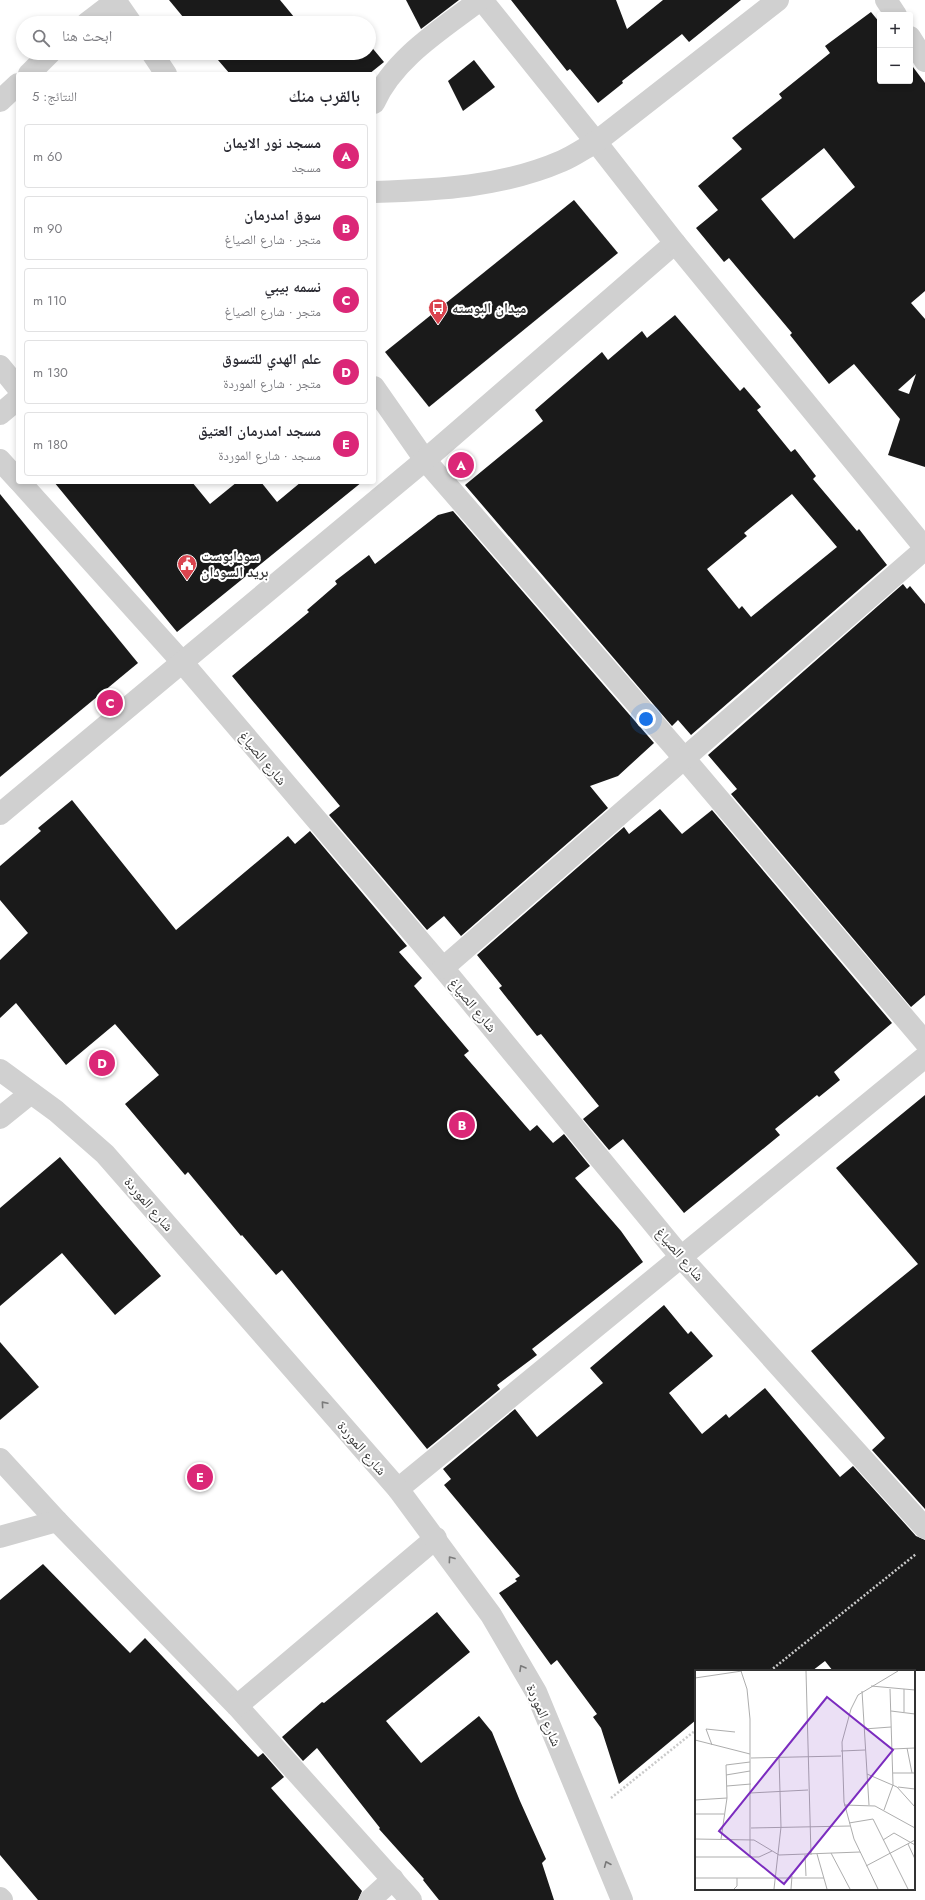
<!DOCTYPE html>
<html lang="ar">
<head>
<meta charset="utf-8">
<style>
	:root { --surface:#fff; --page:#f2f2f3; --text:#2b2b33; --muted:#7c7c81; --line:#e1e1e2; --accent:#db2777 }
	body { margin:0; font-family:Jost,"Noto Naskh Arabic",sans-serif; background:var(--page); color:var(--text); direction:rtl }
	.controls { position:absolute; right:12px; top:12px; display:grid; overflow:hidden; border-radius:4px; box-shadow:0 2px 6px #0003 }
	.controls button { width:36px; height:36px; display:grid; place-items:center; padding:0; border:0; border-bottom:1px solid var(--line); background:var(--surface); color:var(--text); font:20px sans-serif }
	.you { position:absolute; left:646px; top:719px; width:14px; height:14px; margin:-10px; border:3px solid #fff; border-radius:50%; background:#1a73e8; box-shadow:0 0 0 6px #1a73e833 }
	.badge { display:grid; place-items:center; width:26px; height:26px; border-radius:50%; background:var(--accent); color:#fff; font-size:13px; font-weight:700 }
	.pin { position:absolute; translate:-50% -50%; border:2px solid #fff; box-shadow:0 1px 4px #0006 }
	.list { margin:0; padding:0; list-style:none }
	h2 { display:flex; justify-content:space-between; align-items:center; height:52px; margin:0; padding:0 16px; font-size:17px }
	h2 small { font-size:13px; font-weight:400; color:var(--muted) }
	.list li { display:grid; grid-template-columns:26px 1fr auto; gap:12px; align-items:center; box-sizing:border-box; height:64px; margin:0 8px 8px; padding:0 8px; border:1px solid var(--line); border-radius:4px }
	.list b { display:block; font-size:15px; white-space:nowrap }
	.list p { margin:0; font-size:13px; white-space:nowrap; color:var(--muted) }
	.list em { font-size:13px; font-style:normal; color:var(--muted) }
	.icon { flex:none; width:22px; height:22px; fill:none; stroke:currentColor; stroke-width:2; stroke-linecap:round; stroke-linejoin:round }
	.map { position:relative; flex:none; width:925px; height:1900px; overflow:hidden; direction:ltr }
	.search { position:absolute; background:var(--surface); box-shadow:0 2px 6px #0003; left:16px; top:16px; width:360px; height:44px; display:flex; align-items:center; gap:10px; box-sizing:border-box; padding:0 14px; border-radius:22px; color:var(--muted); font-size:15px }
	.panel { position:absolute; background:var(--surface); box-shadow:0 2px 6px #0003; left:16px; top:72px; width:360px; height:412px; border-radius:4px; direction:rtl }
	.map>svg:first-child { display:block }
	.building { fill:#1a1a1a; fill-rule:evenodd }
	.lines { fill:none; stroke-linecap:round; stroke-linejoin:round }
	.path { stroke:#cacaca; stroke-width:2.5; stroke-dasharray:2 2; stroke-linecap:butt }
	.minor { stroke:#d0d0d0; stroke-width:22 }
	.tertiary { stroke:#d0d0d0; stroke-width:22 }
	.oneway { stroke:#7a7a7a }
	.labels { text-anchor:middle; stroke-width:4; stroke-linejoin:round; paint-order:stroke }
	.poi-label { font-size:14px; font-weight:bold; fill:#333; stroke:#fff; text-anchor:start }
	.street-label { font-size:14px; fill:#333; stroke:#fff }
	.inset-road { fill:none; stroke:#adadad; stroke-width:1 }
	.view { fill:#7b2cbf; fill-opacity:0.15; stroke:#7b2cbf; stroke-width:2 }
	.inset-edge { fill:none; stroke:#333; stroke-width:2 }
</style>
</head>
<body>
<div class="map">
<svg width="925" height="1900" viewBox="0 0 925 1900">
	<rect width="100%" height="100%" fill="#fff"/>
	<!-- building -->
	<g class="building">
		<polygon points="169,0 280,0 299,23 188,23"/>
		<polygon points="406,0 459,0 421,29"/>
		<polygon points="511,0 616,0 627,29 663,0 741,0 689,42 682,34 622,81 623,83 598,103 570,69 567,71"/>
		<path d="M871,12L880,23V81H910V63L925,83V291L911,303L925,319V467L888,455L900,419L854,364L829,384L790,335L792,333L729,258L724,262L696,228L718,210L698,186L742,149L732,138L782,98L779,94L830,53L825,46ZM824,148L855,187L794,239L761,199ZM916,374L909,394L898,390Z"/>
		<polygon points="369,44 384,62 369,74 230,74 212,53 369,53"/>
		<polygon points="474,60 495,87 463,111 448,81"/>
		<polygon points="574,200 618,253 429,407 385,352"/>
		<path d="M675,315L740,391L744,387L761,407L757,410L791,452L795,449L816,476L813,479L857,531L859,529L887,565L691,735L678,720L672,726L465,485L543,421L535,410L602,352L608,360L642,331L647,338ZM792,494L837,547L751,617L742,606L739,609L707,569L747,536L744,533Z"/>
		<polygon points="54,482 192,482 210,504 237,482 261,482 277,502 301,482 362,482 177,632"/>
		<polygon points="0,494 138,663 0,777"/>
		<polygon points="453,511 654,743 618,776 590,786 608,808 461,936 444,916 427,930 329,815 340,806 232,676 309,612 307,610 337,584 335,581 369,555 375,564 438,515"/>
		<polygon points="903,584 907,589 910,586 925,604 925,995 911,1007 731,794 737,789 708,755"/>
		<polygon points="72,800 176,930 288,836 295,844 310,831 407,946 399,952 422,978 414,986 469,1051 464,1055 530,1131 537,1125 553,1143 564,1134 590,1166 575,1178 621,1231 643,1262 532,1349 537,1355 497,1385 500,1389 427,1449 282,1270 276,1275 242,1235 241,1236 188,1172 185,1175 125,1104 159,1075 115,1024 66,1065 16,1003 0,1018 0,960 28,933 0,900 0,866 41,831 38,828"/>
		<polygon points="660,809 682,834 712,810 892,1023 834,1072 840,1080 819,1097 817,1095 775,1129 780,1135 684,1213 623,1139 609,1150 583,1119 599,1106 541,1034 537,1036 499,988 502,986 477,955 624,827 629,834"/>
		<polygon points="925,1095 925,1509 872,1450 885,1438 811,1351 918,1264 836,1168"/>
		<polygon points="60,1157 161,1276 115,1315 62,1253 0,1306 0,1208"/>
		<polygon points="664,1305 688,1334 691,1331 713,1356 669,1393 702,1434 726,1414 729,1418 765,1388 840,1477 853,1466 916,1536 925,1540 925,1671 833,1671 825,1661 812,1671 696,1671 696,1720 619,1784 601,1728 593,1717 597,1714 557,1660 551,1665 499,1593 517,1581 515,1579 520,1576 444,1485 451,1479 443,1469 515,1409 537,1437 603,1383 590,1368"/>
		<polygon points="0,1342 39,1387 0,1420"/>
		<polygon points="43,1564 130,1653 145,1638 258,1757 263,1753 284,1777 271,1788 362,1891 358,1900 38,1900 0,1855 0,1600"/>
		<polygon points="437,1612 470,1652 386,1721 421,1763 479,1716 492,1732 520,1801 546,1859 542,1863 554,1900 439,1900 423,1880 424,1879 379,1829 380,1828 317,1748 303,1761 282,1737 322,1702 324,1703"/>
	</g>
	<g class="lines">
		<!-- path -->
		<g class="path">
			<polyline points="770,1671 916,1554"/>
			<polyline points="611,1798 696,1730"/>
		</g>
		<!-- minor -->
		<g class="minor">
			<polyline points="115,0 131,23"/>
			<polyline points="482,0 596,142"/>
			<polyline points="886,0 896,15"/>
			<polyline points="87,23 117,0"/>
			<polyline points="910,37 925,61"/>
			<polyline points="152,53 166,74"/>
			<polyline points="29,74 50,53"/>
			<polyline points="0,101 18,84"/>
			<path d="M374,103C394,58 442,29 480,0"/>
			<polyline points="0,366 18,388"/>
			<polyline points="374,387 425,460 684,758 925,1042"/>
			<polyline points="0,460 18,480"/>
			<polyline points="20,482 182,662 443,968 681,1257 925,1528"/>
			<polyline points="0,814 425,460 675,243"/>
			<polyline points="443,968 925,549"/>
			<polyline points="0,1459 57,1521 237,1706 411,1900"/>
			<polyline points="398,1489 925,1057"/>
			<polyline points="0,1537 57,1521"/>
			<polyline points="237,1706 436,1538"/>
			<polyline points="0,1898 2,1900"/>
			<polyline points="370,1900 393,1879"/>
		</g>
		<!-- tertiary -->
		<g class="tertiary">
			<polyline points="596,142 675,243 925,548"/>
			<path d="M374,192C438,190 502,187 562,161C574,156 585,148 596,142L778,0"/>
			<polyline points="0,414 18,399"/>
			<polyline points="0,1070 56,1111 105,1154 398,1489 491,1615 536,1692 622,1900"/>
			<polyline points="0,1118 31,1093"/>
		</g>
	</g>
	<!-- one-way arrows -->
	<defs><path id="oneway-chevron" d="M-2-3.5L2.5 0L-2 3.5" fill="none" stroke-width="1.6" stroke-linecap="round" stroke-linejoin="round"/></defs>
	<g class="oneway">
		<use href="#oneway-chevron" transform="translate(324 1404) rotate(-131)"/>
		<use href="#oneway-chevron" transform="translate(451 1559) rotate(-126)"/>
		<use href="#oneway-chevron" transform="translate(522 1668) rotate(-120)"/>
		<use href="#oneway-chevron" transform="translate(607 1864) rotate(-113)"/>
	</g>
	<!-- icons -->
	<defs>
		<g id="bus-pin" transform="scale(1)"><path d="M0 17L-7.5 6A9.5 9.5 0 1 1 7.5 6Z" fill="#da444e" stroke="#fff"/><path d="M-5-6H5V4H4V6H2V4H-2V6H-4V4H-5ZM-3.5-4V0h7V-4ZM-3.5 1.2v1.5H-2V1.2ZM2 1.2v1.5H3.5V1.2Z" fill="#fff"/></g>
		<g id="civic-pin" transform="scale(1)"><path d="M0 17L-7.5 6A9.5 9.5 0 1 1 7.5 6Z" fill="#da444e" stroke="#fff"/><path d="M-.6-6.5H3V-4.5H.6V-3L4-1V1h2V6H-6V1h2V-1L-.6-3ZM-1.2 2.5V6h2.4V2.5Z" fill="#fff"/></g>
	</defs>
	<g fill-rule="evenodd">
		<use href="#bus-pin" x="438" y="308"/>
		<use href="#civic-pin" x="187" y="564"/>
	</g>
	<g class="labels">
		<!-- poi labels -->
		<g class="poi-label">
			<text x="452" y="313">ميدان البوسته</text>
			<text x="201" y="561">سودابوست<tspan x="201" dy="16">بريد السودان</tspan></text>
		</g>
		<!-- street labels -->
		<g class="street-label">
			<text transform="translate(263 758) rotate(50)" y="5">شارع الصياغ</text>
			<text transform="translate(473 1005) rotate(50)" y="5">شارع الصياغ</text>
			<text transform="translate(149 1204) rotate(49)" y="5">شارع الموردة</text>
			<text transform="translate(680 1254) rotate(49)" y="5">شارع الصياغ</text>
			<text transform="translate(362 1448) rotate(49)" y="5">شارع الموردة</text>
			<text transform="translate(544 1715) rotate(66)" y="5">شارع الموردة</text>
		</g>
	</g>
	<!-- overview -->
	<g transform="translate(695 1670)">
		<rect width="220" height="220" fill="#fff"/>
		<path class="inset-road" d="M46,1L52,19L55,49V186M111,1L116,185M0,8L47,1M176,16L220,20M209,19V42M167,21L174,135M196,41L220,44M169,59L196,57M0,70L55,84M17,75L11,59L40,62M212,78L217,103M197,79L220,78M146,81L170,80M56,88L146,86M198,103H220M172,104L202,117L220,137M31,105L55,101M32,116L56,114M203,117L220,119M55,123L113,120M0,130L32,128M149,135L180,136L220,158M189,140L198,115L195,19M0,144H29M154,153L178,149L213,219M56,158L155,156M0,169L59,170L84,185L165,182M26,169L32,128L31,95L55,92M188,170L199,163L220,175M213,174L220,189M136,183L155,219M122,184L132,219M110,185L111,206M0,187H64L77,181M171,196L220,170M0,208H129M39,219L42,216V208M79,219L86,157L84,87M96,219L97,206M183,219L159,169L149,132L147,72L156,39L163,25L203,1"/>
		<path class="view" d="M132,27L198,80L89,214L24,161Z"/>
		<rect width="220" height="220" class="inset-edge"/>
	</g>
</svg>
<div class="controls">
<button>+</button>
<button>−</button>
</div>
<div class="you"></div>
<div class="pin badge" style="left:461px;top:465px">A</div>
<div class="pin badge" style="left:462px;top:1125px">B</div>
<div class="pin badge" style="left:110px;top:703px">C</div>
<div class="pin badge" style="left:102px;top:1063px">D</div>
<div class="pin badge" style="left:200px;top:1477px">E</div>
<div class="search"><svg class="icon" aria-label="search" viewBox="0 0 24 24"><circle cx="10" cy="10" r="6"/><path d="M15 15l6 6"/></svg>ابحث هنا</div>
<section class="panel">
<h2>بالقرب منك<small>النتائج: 5</small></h2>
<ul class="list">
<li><span class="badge">A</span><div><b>مسجد نور الايمان</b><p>مسجد</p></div><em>60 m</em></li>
<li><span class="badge">B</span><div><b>سوق امدرمان</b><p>متجر · شارع الصياغ</p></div><em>90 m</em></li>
<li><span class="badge">C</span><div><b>نسمه بيبي</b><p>متجر · شارع الصياغ</p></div><em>110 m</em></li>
<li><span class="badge">D</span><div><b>علم الهدي للتسوق</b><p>متجر · شارع الموردة</p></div><em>130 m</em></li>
<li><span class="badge">E</span><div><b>مسجد امدرمان العتيق</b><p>مسجد · شارع الموردة</p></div><em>180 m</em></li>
</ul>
</section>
</div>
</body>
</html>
